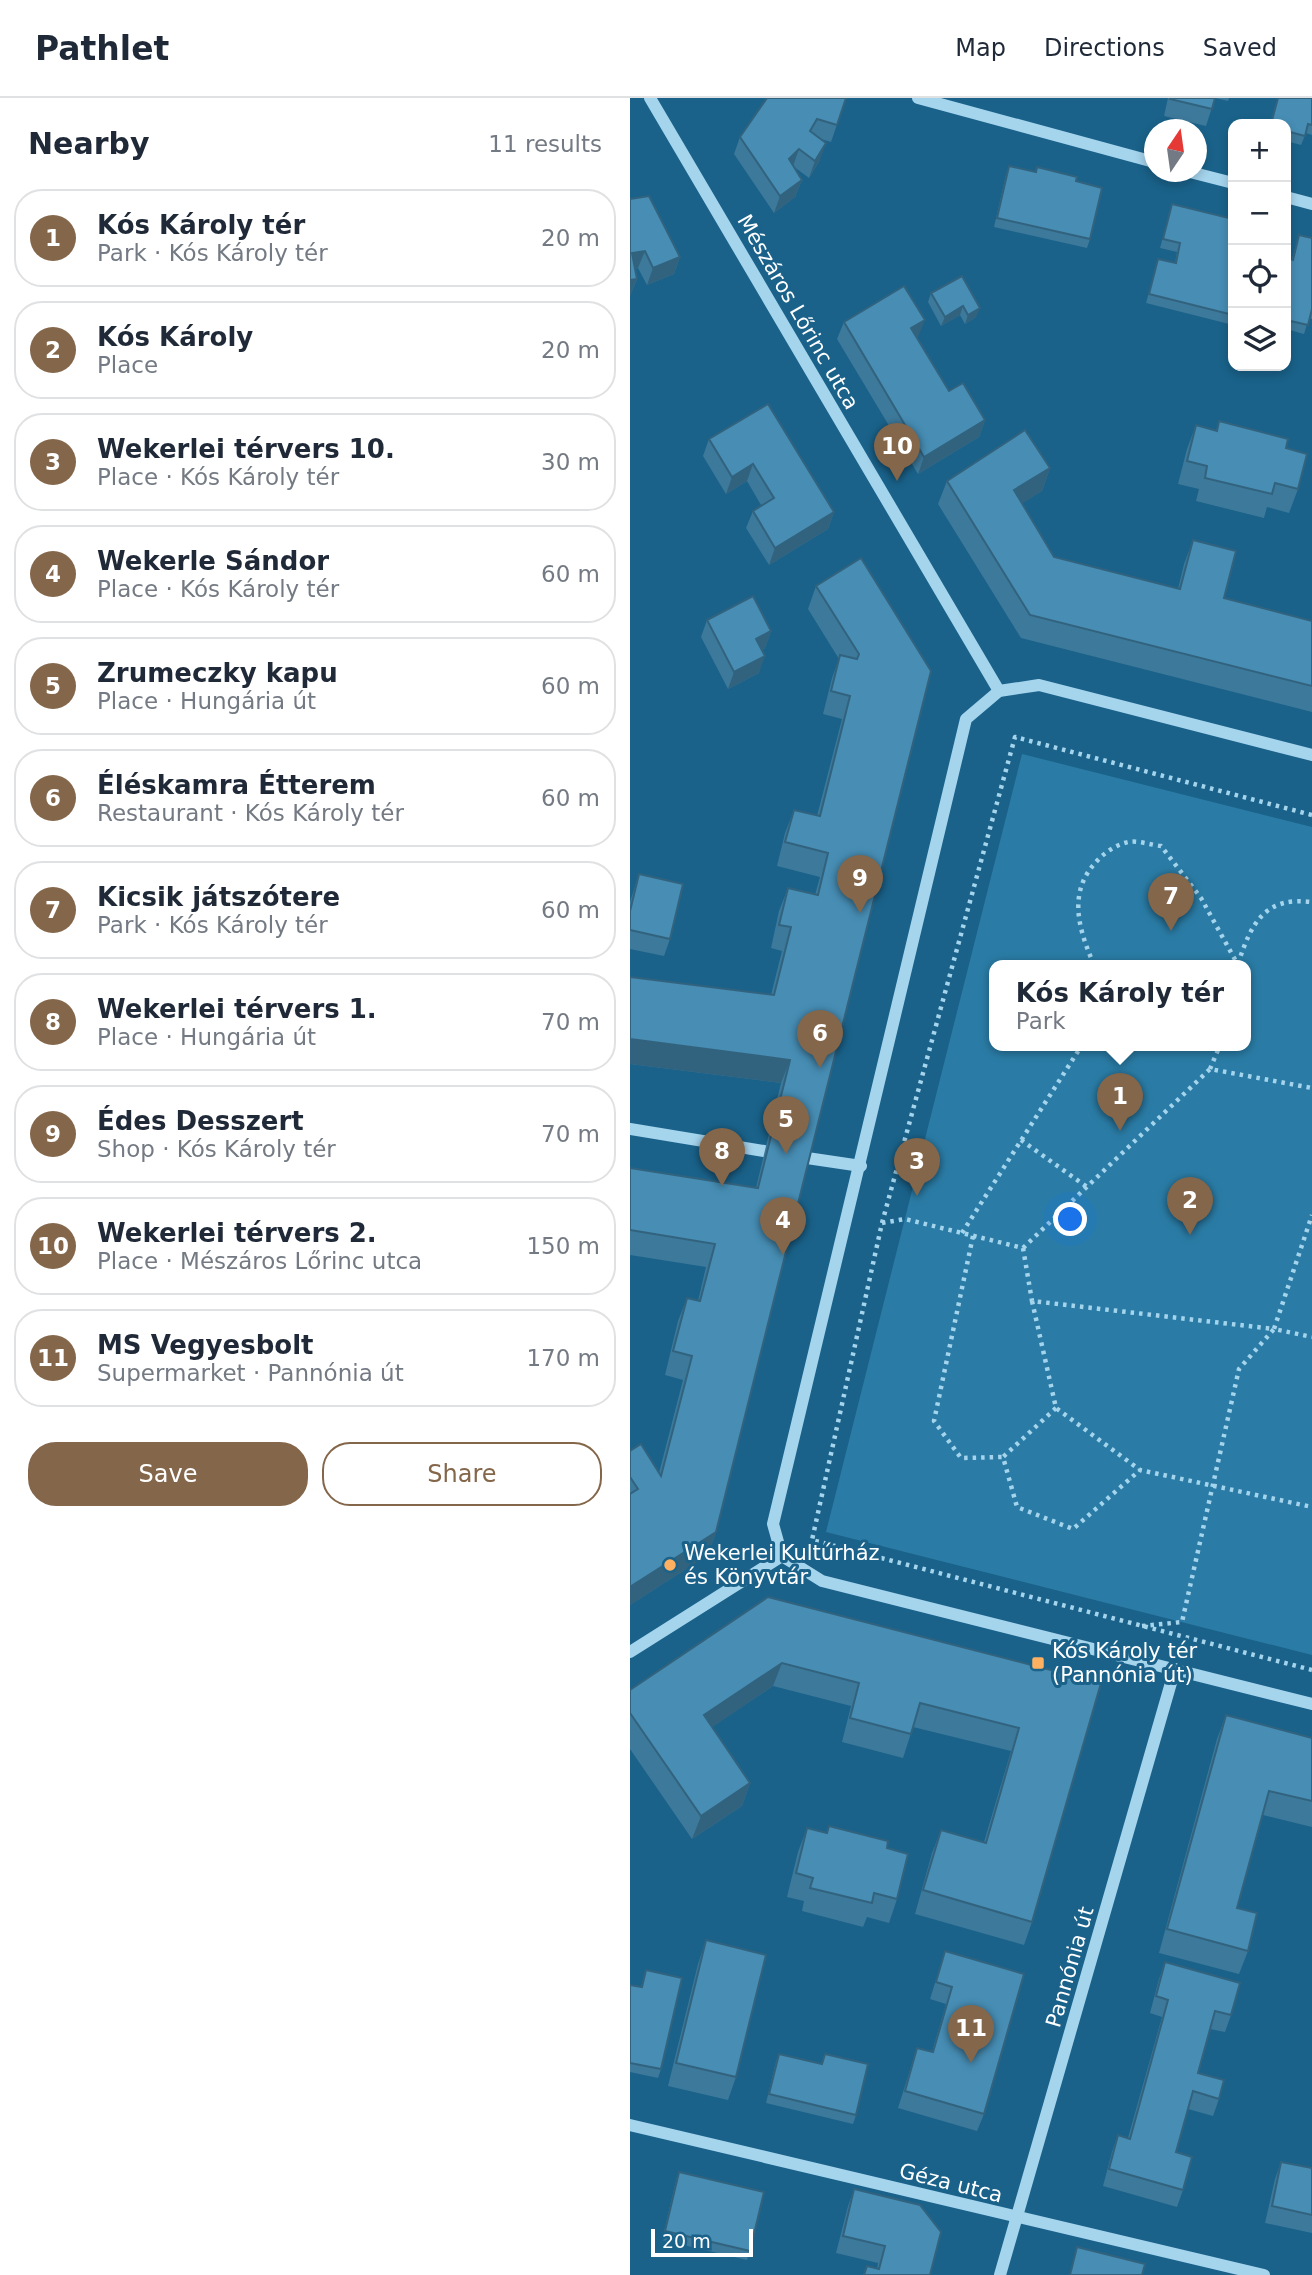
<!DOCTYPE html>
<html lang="en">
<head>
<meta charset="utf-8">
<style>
	:root { --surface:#fff; --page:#f6f6f7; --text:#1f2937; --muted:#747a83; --line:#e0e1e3; --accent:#84664a }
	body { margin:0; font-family:"DejaVu Sans",sans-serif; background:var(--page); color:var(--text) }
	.controls { position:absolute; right:21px; top:21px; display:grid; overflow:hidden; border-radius:14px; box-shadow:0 4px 10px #0003 }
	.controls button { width:63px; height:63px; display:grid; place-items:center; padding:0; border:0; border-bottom:2px solid var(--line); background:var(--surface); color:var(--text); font:35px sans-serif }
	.compass { position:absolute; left:514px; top:21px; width:63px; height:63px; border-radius:50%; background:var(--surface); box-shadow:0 4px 10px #0003; rotate:13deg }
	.scale { position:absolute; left:21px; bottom:18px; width:102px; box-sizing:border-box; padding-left:7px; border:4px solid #fff; border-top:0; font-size:19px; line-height:24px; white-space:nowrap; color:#fff; -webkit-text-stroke:5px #1a628a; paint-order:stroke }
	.you { position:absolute; left:441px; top:1122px; width:24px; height:24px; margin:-18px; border:5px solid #fff; border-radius:50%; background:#1a73e8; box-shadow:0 0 0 10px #1a73e833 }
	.badge { display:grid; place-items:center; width:46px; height:46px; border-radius:50%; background:var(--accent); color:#fff; font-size:23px; font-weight:700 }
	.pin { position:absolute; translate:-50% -58px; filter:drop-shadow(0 2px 4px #0008) }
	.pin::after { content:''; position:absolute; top:37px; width:24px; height:21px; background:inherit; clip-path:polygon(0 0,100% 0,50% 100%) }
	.popup { position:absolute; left:359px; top:862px; width:262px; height:91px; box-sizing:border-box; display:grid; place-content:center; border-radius:14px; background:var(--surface); filter:drop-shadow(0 2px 5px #0005); font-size:23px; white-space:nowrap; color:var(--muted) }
	.popup b { font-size:26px; color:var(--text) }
	.popup::after { content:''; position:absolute; left:50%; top:100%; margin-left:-14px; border:14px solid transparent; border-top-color:var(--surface) }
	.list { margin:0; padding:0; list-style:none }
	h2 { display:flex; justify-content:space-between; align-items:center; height:91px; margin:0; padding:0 28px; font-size:30px }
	h2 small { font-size:23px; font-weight:400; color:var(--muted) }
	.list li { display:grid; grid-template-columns:46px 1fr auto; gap:21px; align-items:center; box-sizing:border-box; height:98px; margin:0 14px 14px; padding:0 14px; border:2px solid var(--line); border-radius:28px }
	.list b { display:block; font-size:26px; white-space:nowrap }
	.list p { margin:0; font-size:23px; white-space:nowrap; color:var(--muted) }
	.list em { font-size:23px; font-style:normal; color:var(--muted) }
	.actions { display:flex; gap:14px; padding:21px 28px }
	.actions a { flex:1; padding:16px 0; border:2px solid var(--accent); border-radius:28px; text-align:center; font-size:24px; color:var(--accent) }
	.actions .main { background:var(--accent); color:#fff }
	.icon { flex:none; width:38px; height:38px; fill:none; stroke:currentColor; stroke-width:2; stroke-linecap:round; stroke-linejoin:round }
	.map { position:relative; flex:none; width:682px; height:2177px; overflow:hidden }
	header { display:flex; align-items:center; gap:42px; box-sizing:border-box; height:98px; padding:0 35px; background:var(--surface); border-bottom:2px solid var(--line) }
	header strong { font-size:33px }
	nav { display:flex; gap:38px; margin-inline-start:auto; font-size:24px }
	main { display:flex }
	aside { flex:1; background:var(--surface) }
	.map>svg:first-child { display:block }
	.green { fill:#2a7ca6; fill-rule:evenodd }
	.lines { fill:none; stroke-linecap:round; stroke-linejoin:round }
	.path { stroke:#a5d4ed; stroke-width:4.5; stroke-dasharray:3.5 5; stroke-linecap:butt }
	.minor { stroke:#a5d4ed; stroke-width:12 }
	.wall { fill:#3d799b }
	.shaded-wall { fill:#32637e }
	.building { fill:#478db4; stroke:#32637e; stroke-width:2 }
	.poi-dot { fill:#ffb161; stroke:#1a628a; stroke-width:2.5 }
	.labels { text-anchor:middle; stroke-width:6; stroke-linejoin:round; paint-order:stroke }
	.street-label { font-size:21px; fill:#fff; stroke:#1a628a }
	.poi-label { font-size:21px; fill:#fff; stroke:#1a628a; text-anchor:start }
</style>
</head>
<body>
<header>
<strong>Pathlet</strong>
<nav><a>Map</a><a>Directions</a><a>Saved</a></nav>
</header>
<main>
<aside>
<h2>Nearby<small>11 results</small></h2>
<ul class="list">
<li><span class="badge">1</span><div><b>Kós Károly tér</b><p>Park · Kós Károly tér</p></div><em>20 m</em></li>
<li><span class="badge">2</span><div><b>Kós Károly</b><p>Place</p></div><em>20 m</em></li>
<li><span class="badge">3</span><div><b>Wekerlei térvers 10.</b><p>Place · Kós Károly tér</p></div><em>30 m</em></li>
<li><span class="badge">4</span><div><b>Wekerle Sándor</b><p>Place · Kós Károly tér</p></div><em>60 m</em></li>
<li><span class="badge">5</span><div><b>Zrumeczky kapu</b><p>Place · Hungária út</p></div><em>60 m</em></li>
<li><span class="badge">6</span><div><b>Éléskamra Étterem</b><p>Restaurant · Kós Károly tér</p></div><em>60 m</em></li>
<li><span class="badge">7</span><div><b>Kicsik játszótere</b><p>Park · Kós Károly tér</p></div><em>60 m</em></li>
<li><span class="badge">8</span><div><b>Wekerlei térvers 1.</b><p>Place · Hungária út</p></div><em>70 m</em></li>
<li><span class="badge">9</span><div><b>Édes Desszert</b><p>Shop · Kós Károly tér</p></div><em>70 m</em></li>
<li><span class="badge">10</span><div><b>Wekerlei térvers 2.</b><p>Place · Mészáros Lőrinc utca</p></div><em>150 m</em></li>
<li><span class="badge">11</span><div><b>MS Vegyesbolt</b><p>Supermarket · Pannónia út</p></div><em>170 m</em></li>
</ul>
<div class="actions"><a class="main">Save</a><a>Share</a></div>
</aside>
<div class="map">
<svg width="682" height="2177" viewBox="0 0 682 2177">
	<rect width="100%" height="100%" fill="#1a628a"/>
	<!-- green -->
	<path class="green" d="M392,656L682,729V1557L196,1434ZM364,867H616V947H364Z"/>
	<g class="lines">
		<!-- path -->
		<g class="path">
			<polyline points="682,717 385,639 252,1125 182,1442 682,1572"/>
			<path d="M608,866C621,826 634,798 682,804"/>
			<path d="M464,867C449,832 437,795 466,764C474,755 485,747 498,744C507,742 521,747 531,748L571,800L608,867"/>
			<polyline points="580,971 590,947"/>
			<polyline points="391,1042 457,1089"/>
			<polyline points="252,1125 275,1121 393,1150"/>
			<polyline points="332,1135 452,947"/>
			<polyline points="343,1138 304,1323 331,1360 373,1359"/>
			<polyline points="393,1150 402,1203 644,1231 682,1117"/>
			<polyline points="393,1150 580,971 682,990"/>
			<polyline points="402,1203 426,1310 510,1372 682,1409"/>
			<polyline points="426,1310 373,1359 387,1409 443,1431 510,1372"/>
			<polyline points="512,1528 552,1524 609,1271 644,1231 682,1239"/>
		</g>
		<!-- minor -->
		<g class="minor">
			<polyline points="20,0 369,593"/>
			<polyline points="288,0 524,64"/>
			<polyline points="560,74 603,85"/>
			<polyline points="656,99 682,106"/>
			<polyline points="682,657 409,587 369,593 336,621 143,1426 152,1458 192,1483 682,1606"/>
			<polyline points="0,1031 134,1053"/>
			<polyline points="177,1060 231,1068"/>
			<polyline points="0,1554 152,1458"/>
			<polyline points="0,2027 634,2177"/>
			<polyline points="370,2177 545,1571"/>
		</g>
	</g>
	<!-- wall -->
	<g class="wall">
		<polygon points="216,0 201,44 191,41 190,62 179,80 163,68 172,82 165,99 144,115 104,56 110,39"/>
		<polygon points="538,0 599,0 598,3 585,0 576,28 534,18"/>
		<polygon points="648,0 682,0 682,37 676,35 671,47 656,43 656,26 640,26"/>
		<polygon points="379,68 446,83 460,141 457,150 364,129 376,77"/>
		<polygon points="0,101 50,159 44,176 17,187 8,170 5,171 7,181 0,198"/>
		<polygon points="542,106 601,179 603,179 603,227 516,205 528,161 545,165 547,154 530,150"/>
		<polygon points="669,137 682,140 682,221 679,220 674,236 656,231 656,165 662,161"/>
		<polygon points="332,178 346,219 335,226 330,217 311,228 298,204 301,195"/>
		<polygon points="214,224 288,239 287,240 319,293 355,322 349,339 288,376 207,241"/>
		<polygon points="138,306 204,414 198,431 139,467 116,430 123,413 131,407 117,383 96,396 73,358 79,341"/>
		<polygon points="589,323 656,350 668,391 659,415 637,409 634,420 566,403 569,391 548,386 557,351 566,327 586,333"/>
		<polygon points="420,370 412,393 392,405 424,459 548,491 554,466 563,442 594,500 682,523 682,614 391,540 308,406 317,383"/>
		<polygon points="186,488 301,573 86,1434 78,1457 0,1507 0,1353 29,1375 53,1282 35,1277 48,1223 57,1200 68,1203 76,1169 0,1157 0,1070 126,1090 151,985 0,966 0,879 141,897 152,853 141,850 149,813 158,790 185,797 190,779 147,768 155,735 164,712 187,718 212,621 193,616 202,580 209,561 178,511"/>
		<polygon points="77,522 141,533 135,550 132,552 129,575 98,591 71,539"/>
		<polygon points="9,776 40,841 34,858 0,851 0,804"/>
		<polygon points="138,1499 471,1585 402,1824 394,1847 285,1816 302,1755 311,1732 354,1744 381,1653 283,1629 273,1660 212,1644 221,1608 143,1588 82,1629 120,1685 112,1708 62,1741 0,1651 0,1592"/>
		<polygon points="596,1617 682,1640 682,1729 633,1717 607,1810 618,1853 609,1876 529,1855 587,1641"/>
		<polygon points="199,1728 257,1750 267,1801 259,1825 237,1819 233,1829 172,1813 174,1803 157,1799 168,1754 177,1730 196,1735"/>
		<polygon points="76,1842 106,1979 98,2002 38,1988 68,1866"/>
		<polygon points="315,1853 354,2016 347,2033 268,2010 287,1950 302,1954 316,1906 300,1901"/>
		<polygon points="535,1864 601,1917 595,1934 580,1931 568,1975 589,2001 583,2018 558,2011 546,2054 553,2092 547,2109 473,2088 482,2054 488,2037 498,2040 532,1919 520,1915 529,1881"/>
		<polygon points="16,1872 31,1971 28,1980 0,1974 0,1887 11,1889"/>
		<polygon points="149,1956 191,1966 195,1956 226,2017 223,2026 136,2005 146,1964"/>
		<polygon points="651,2064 682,2070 682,2135 635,2125 645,2081"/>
		<polygon points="49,2074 120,2153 117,2162 32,2142 46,2083"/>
		<polygon points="224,2091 300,2177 233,2177 237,2168 247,2171 248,2165 206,2155 218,2108"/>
	</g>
	<!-- shaded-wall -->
	<g class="shaded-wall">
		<polygon points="196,45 190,62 179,80 185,63"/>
		<polygon points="169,51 163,68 159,61"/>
		<polygon points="172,82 165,99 144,115 150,98"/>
		<polygon points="15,153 8,170 0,172 2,155"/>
		<polygon points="50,159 44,176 17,187 23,170"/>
		<polygon points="7,181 0,198 0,182"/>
		<polygon points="333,208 330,217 311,228 315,219"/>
		<polygon points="350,210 346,219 335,226 338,217"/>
		<polygon points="295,222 288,239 275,247 281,230"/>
		<polygon points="355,322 349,339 288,376 294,359"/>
		<polygon points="123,366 117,383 96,396 102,379"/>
		<polygon points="420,370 412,393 376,416 384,392"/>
		<polygon points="204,414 198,431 139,467 145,450"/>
		<polygon points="141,533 135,550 120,558 126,541"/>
		<polygon points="135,558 129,575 98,591 104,574"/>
		<polygon points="0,941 160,962 151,985 0,966"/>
		<polygon points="86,1434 78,1457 0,1507 0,1489"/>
		<polygon points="152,1565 143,1588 65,1641 74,1617"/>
		<polygon points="120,1685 112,1708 62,1741 71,1718"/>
	</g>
	<!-- building -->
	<g class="building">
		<polygon points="137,0 216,0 207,27 187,21 180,33 196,45 185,63 169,51 159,61 172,82 150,98 110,39"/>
		<polygon points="541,0 585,0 582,11 540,1"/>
		<polygon points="648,0 682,0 682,27 678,26 675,38 656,33 656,26 641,26"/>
		<polygon points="379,68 406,74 407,69 447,79 446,83 472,90 460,141 367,120"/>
		<polygon points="19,98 50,159 23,170 15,153 2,155 7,181 0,182 0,101"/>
		<polygon points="542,106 603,121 603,170 601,179 603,179 603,217 519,196 528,161 546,165 550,145 533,141"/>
		<polygon points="669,137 682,140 682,211 678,227 656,222 656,167 657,160 663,162"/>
		<polygon points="332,178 350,210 338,217 333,208 315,219 301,195"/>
		<polygon points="274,188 295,222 281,230 319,293 333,285 355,322 294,359 214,224"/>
		<polygon points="138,306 204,414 145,450 123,413 144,400 123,366 102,379 79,341"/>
		<polygon points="589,323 658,341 656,350 677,356 668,391 645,385 642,396 575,380 577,368 557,363 566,327 587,333"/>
		<polygon points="395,332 420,370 384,392 424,459 550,491 563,442 606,453 594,500 682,523 682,588 400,517 317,383"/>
		<polygon points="231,460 301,573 86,1434 0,1489 0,1396 8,1391 0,1379 0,1353 11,1346 31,1378 62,1258 43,1253 57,1200 70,1203 85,1146 0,1132 0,1070 128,1090 160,962 0,941 0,879 144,897 161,829 149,827 158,790 188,797 198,755 155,744 164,712 190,718 220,598 201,593 210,557 227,561 229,556 186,488"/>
		<polygon points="123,498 141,533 126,541 135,558 104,574 77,522"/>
		<polygon points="9,776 53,786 40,841 0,832 0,813"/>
		<polygon points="138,1499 471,1585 402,1824 293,1792 311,1732 356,1745 389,1630 290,1605 281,1636 220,1620 229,1585 152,1565 74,1617 120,1685 71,1718 0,1615 0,1592"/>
		<polygon points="596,1617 682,1640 682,1703 639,1693 607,1810 627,1815 618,1853 537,1831"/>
		<polygon points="199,1728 258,1743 257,1750 278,1756 267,1801 244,1795 242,1805 180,1790 183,1780 166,1775 177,1730 197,1735"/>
		<polygon points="76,1842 136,1857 106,1979 46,1965"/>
		<polygon points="315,1853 394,1876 354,2016 275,1993 287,1950 303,1954 322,1889 306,1884"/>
		<polygon points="535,1864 610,1885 601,1917 585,1913 568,1975 594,1982 589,2001 563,1993 546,2054 562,2059 553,2092 479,2071 488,2037 500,2041 538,1902 526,1898"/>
		<polygon points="16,1872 52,1880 31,1971 0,1965 0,1887 12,1889"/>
		<polygon points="149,1956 192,1966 195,1956 238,1966 226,2017 139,1996"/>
		<polygon points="651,2064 682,2070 682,2117 642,2108"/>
		<polygon points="49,2074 134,2094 120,2153 35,2133"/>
		<polygon points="224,2091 290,2107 311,2134 300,2177 234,2177 237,2168 249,2171 255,2148 213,2138"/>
		<polygon points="447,2149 515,2166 512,2177 440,2177"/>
	</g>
	<!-- markers -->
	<g class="poi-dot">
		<circle cx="40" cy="1467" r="7"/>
		<rect x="401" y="1558" width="14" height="14" rx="3.5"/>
	</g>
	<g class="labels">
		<!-- street labels -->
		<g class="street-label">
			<text transform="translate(168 214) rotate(60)" y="7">Mészáros Lőrinc utca</text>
			<text transform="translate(440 1869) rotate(-74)" y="7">Pannónia út</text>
			<text transform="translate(321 2085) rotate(14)" y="7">Géza utca</text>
		</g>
		<!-- poi labels -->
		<g class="poi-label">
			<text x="54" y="1462">Wekerlei Kultúrház<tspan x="54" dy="24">és Könyvtár</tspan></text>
			<text x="422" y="1560">Kós Károly tér<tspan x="422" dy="24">(Pannónia út)</tspan></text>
		</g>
	</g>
</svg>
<div class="controls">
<button>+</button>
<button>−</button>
<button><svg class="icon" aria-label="locate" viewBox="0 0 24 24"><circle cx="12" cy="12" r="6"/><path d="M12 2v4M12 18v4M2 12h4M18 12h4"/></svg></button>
<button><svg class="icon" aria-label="layers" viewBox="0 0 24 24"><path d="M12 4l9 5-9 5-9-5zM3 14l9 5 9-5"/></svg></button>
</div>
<svg class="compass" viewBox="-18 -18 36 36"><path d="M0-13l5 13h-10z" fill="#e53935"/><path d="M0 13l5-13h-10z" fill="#747a83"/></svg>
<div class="scale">20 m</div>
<div class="you"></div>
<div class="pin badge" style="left:490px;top:1033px">1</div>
<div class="popup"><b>Kós Károly tér</b>Park</div>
<div class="pin badge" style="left:560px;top:1137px">2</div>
<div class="pin badge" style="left:287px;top:1098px">3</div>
<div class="pin badge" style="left:153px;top:1157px">4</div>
<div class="pin badge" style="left:156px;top:1056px">5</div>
<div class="pin badge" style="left:190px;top:970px">6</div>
<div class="pin badge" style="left:541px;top:833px">7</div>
<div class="pin badge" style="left:92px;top:1088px">8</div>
<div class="pin badge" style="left:230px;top:815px">9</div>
<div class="pin badge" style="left:267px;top:383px">10</div>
<div class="pin badge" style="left:341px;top:1965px">11</div>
</div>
</main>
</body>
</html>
